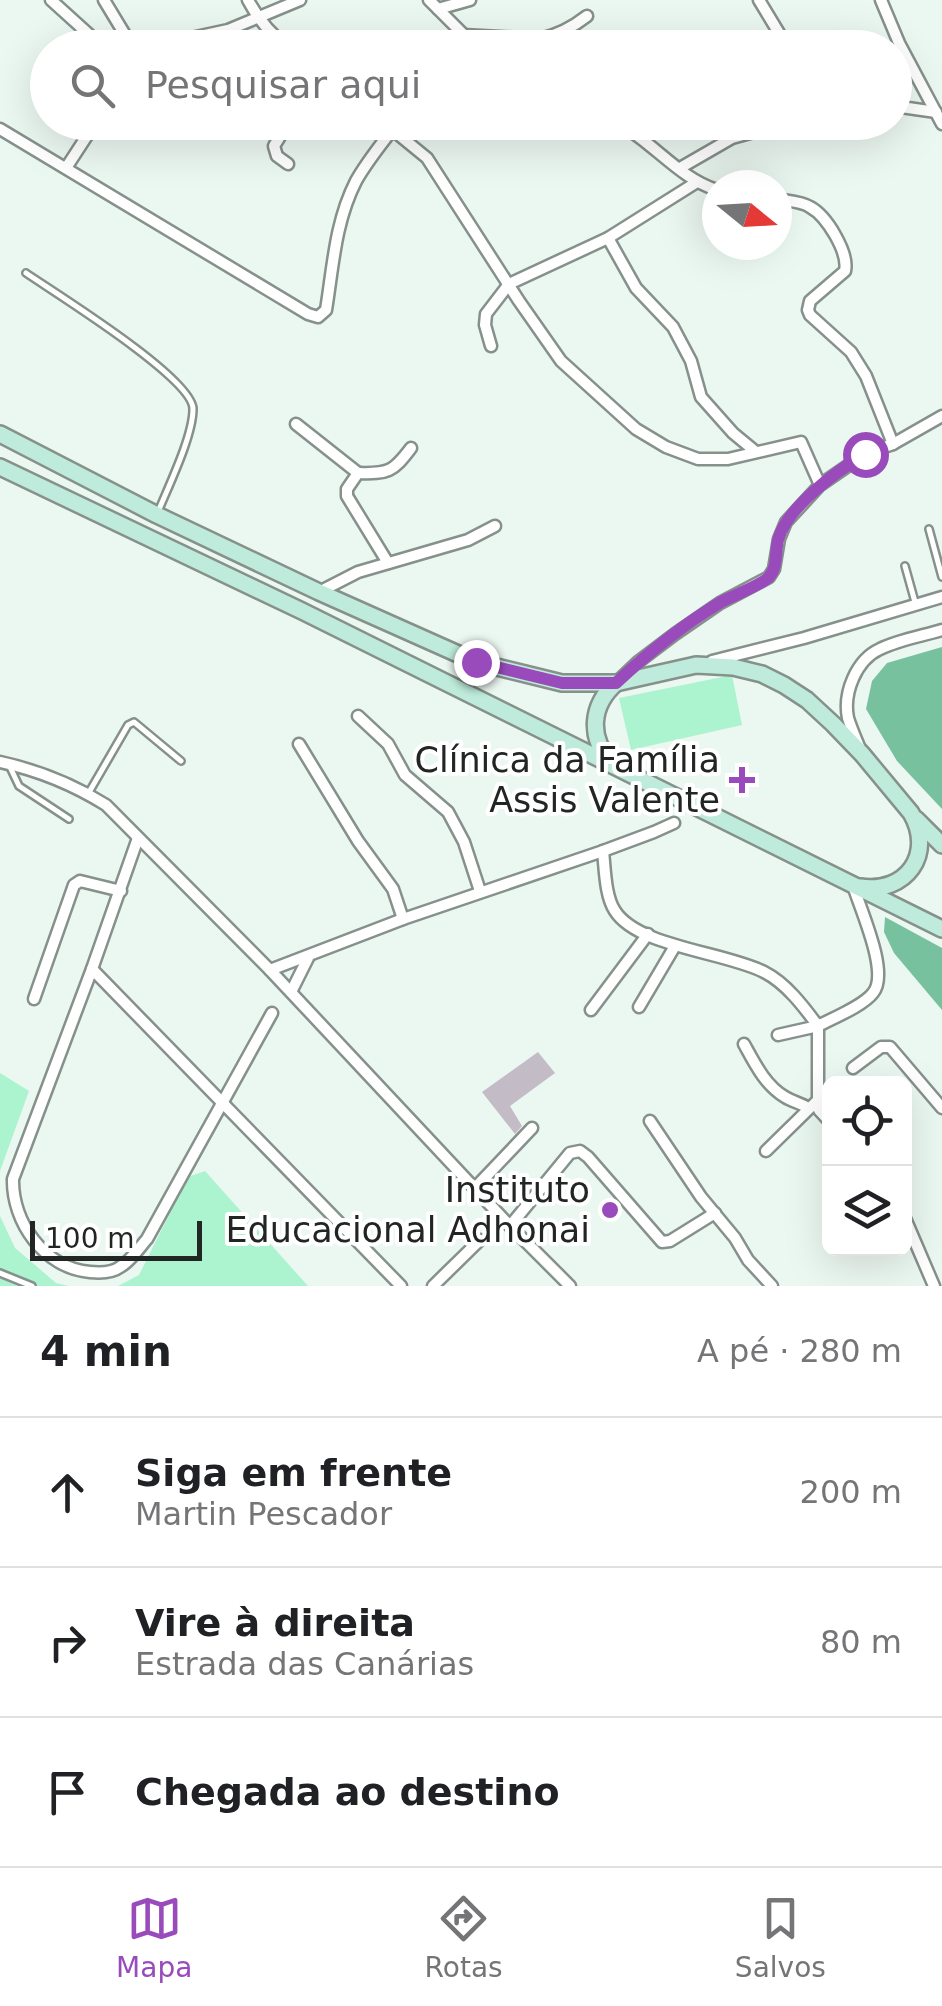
<!DOCTYPE html>
<html lang="pt">
<head>
<meta charset="utf-8">
<style>
	:root { --surface:#fff; --page:#f2f2f2; --text:#202124; --muted:#757577; --line:#e0e0e0; --accent:#994bbc }
	body { margin:0; font-family:"DejaVu Sans",sans-serif; background:var(--page); color:var(--text) }
	.controls { position:absolute; right:30px; bottom:30px; display:grid; overflow:hidden; border-radius:15px; box-shadow:0 10px 40px #0002 }
	.controls button { width:90px; height:90px; display:grid; place-items:center; padding:0; border:0; border-bottom:2px solid var(--line); background:var(--surface); color:var(--text); font:50px sans-serif }
	.compass { position:absolute; left:702px; top:170px; width:90px; height:90px; border-radius:50%; background:var(--surface); box-shadow:0 10px 40px #0002; rotate:108deg }
	.scale { position:absolute; left:30px; bottom:25px; width:172px; box-sizing:border-box; padding-left:10px; border:5px solid #212523; border-top:0; font-size:28px; line-height:35px; white-space:nowrap; color:#212523; -webkit-text-stroke:8px #fff; paint-order:stroke }
	.stop { position:absolute; width:30px; height:30px; margin:-22px; border:8px solid #994bbc; border-radius:50%; background:#fff }
	.stop.end { background:#994bbc; border-color:#fff; box-shadow:0 2px 10px #0008 }
	.list { margin:0; padding:0; list-style:none }
	h2 { display:flex; justify-content:space-between; align-items:center; height:130px; margin:0; padding:0 40px; font-size:42px }
	h2 small { font-size:32px; font-weight:400; color:var(--muted) }
	.list li { display:grid; grid-template-columns:65px 1fr auto; gap:30px; align-items:center; box-sizing:border-box; height:150px; padding:0 40px; border-top:2px solid var(--line) }
	.list b { display:block; font-size:38px; white-space:nowrap }
	.list p { margin:0; font-size:32px; white-space:nowrap; color:var(--muted) }
	.list em { font-size:32px; font-style:normal; color:var(--muted) }
	.icon { flex:none; width:55px; height:55px; fill:none; stroke:currentColor; stroke-width:2; stroke-linecap:round; stroke-linejoin:round }
	.map { position:relative; flex:none; width:942px; height:1286px; overflow:hidden }
	.search { position:absolute; background:var(--surface); box-shadow:0 10px 40px #0002; left:30px; right:30px; top:30px; height:110px; display:flex; align-items:center; gap:25px; box-sizing:border-box; padding:0 35px; border-radius:55px; color:var(--muted); font-size:38px }
	.sheet { height:580px; background:var(--surface) }
	nav { display:flex; justify-content:space-around; align-items:center; box-sizing:border-box; height:140px; border-top:2px solid var(--line); background:var(--surface); font-size:28px; color:var(--muted) }
	nav a { display:grid; justify-items:center; gap:5px }
	nav .on { color:var(--accent) }
	.map>svg:first-child { display:block }
	.green { fill:#acf3d0 }
	.forest { fill:#78c19f }
	.building { fill:#c3bcc6 }
	.lines { fill:none; stroke-linecap:round; stroke-linejoin:round }
	.service-casing { stroke:#86918b; stroke-width:10 }
	.minor-casing { stroke:#86918b; stroke-width:15 }
	.secondary-casing { stroke:#86918b; stroke-width:20 }
	.service { stroke:#fff; stroke-width:5 }
	.minor { stroke:#fff; stroke-width:10 }
	.secondary { stroke:#beebdb; stroke-width:15 }
	.route { stroke:#994bbc; stroke-width:12 }
	.poi-dot { fill:#994bbc; stroke:#fff; stroke-width:4 }
	.labels { text-anchor:middle; stroke-width:8; stroke-linejoin:round; paint-order:stroke }
	.poi-label { font-size:35px; fill:#212523; stroke:#fff; text-anchor:end }
</style>
</head>
<body>
<div class="map">
<svg width="942" height="1286" viewBox="0 0 942 1286">
	<rect width="100%" height="100%" fill="#ebf7f1"/>
	<!-- green -->
	<g class="green">
		<polygon points="732,675 742,725 631,750 619,698"/>
		<polygon points="0,1073 29,1091 0,1171"/>
		<polygon points="205,1171 308,1286 118,1286 139,1275 188,1177"/>
		<polygon points="0,1216 15,1248 56,1283 69,1286 0,1286"/>
	</g>
	<!-- forest -->
	<g class="forest">
		<polygon points="942,647 942,809 897,761 866,709 872,681 887,663"/>
		<polygon points="885,917 942,948 942,1010 894,953 884,932"/>
	</g>
	<!-- building -->
	<polygon class="building" points="538,1052 555,1073 510,1106 522,1126 515,1134 482,1092"/>
	<g class="lines">
		<!-- service casing -->
		<g class="service-casing">
			<g id="service">
				<path d="M26,273C55,293 193,378 193,409C193,436 169,485 158,512"/>
				<polyline points="929,529 942,577"/>
				<polyline points="905,566 915,602"/>
				<polyline points="10,767 19,786 69,819"/>
				<polyline points="88,794 128,725 134,722 181,761"/>
				<polyline points="0,1273 32,1286"/>
			</g>
		</g>
		<!-- minor casing -->
		<g class="minor-casing">
			<g id="minor">
				<polyline points="51,0 104,48"/>
				<polyline points="104,0 133,48"/>
				<path d="M248,0C258,19 271,35 289,48"/>
				<polyline points="429,0 477,48"/>
				<polyline points="759,0 788,48"/>
				<polyline points="881,0 899,43 942,124"/>
				<polyline points="438,9 470,0"/>
				<path d="M463,35L540,39C558,35 573,27 587,16"/>
				<polyline points="164,48 191,38 228,30 300,0"/>
				<polyline points="894,106 936,112"/>
				<polyline points="383,122 427,158 519,301 561,361 636,429 666,447 698,459 728,459 801,442 820,485"/>
				<path d="M615,122C652,140 678,178 717,190"/>
				<path d="M0,129L308,314L318,317L326,310C333,267 335,222 356,181C366,163 379,147 392,130"/>
				<polyline points="288,164 277,156 274,146 284,130 295,122"/>
				<polyline points="66,168 96,122"/>
				<polyline points="680,168 732,138 791,122"/>
				<path d="M777,199C787,201 801,201 810,207C827,216 849,253 845,271L810,301L808,310L810,315L851,352L866,376L893,444"/>
				<polyline points="608,238 636,288 673,327 691,361 701,397 733,433 756,452"/>
				<polyline points="491,346 485,325 486,314 509,284 608,238 697,182"/>
				<polyline points="296,424 358,473 347,489 347,496 388,563"/>
				<path d="M358,473C388,474 393,472 411,448"/>
				<polyline points="319,592 358,572 468,540 495,526"/>
				<polyline points="712,661 804,638 942,597"/>
				<polyline points="617,682 638,662 675,634 720,603 769,577 774,569 779,539 786,522 820,485 865,454 893,444 942,416"/>
				<polyline points="358,716 388,744 405,775 448,812 464,842 480,891"/>
				<polyline points="299,744 358,841 393,889 403,919"/>
				<path d="M860,749C856,739 851,728 848,718C843,693 856,660 880,649C898,640 922,636 942,630"/>
				<path d="M0,762C37,770 74,785 106,805L270,970L510,1226L570,1286"/>
				<path d="M138,838L92,969L13,1179C12,1222 44,1268 90,1272C100,1273 112,1273 120,1267C131,1261 139,1248 147,1239L272,1013"/>
				<path d="M603,851C605,869 605,896 615,911C638,947 725,952 764,972C786,983 804,1007 818,1026C833,1018 863,1006 873,993C890,973 860,909 853,885"/>
				<polyline points="92,969 401,1286"/>
				<polyline points="270,970 403,919 603,851 654,832 674,823"/>
				<polyline points="291,992 308,958"/>
				<polyline points="34,999 74,885 80,881 121,891"/>
				<polyline points="639,1007 675,946"/>
				<polyline points="591,1010 648,934"/>
				<path d="M744,1044C755,1064 765,1085 785,1097C793,1102 801,1103 808,1108"/>
				<polyline points="853,1068 881,1047 890,1047 942,1108"/>
				<polyline points="818,1100 819,1110 830,1122"/>
				<polyline points="650,1121 701,1197 735,1238 748,1260 772,1286"/>
				<polyline points="766,1151 818,1100 818,1026 778,1035"/>
				<polyline points="475,1188 532,1128"/>
				<polyline points="904,1216 934,1286"/>
				<polyline points="510,1226 570,1153 580,1151 588,1157 662,1242 670,1241 715,1213"/>
				<polyline points="433,1286 480,1240"/>
			</g>
		</g>
		<!-- secondary casing -->
		<g class="secondary-casing">
			<g id="secondary">
				<path d="M0,434L157,515L319,592L476,662L562,683H616L696,665L733,667L762,674L784,685L807,700L833,724L862,754L911,813C935,854 906,894 860,887"/>
				<polyline points="0,467 302,611 942,929"/>
				<path d="M611,762C588,737 591,705 616,683"/>
				<polyline points="916,819 942,845"/>
			</g>
		</g>
		<!-- service -->
		<use href="#service" class="service"/>
		<!-- minor -->
		<use href="#minor" class="minor"/>
		<!-- secondary -->
		<use href="#secondary" class="secondary"/>
	</g>
	<g class="lines">
		<!-- route -->
		<path class="route" d="M476,662L562,683H616C648,653 683,625 721,602C732,596 762,585 769,577C778,567 775,552 778,540C787,507 837,471 865,454"/>
	</g>
	<!-- markers -->
	<g class="poi-dot">
		<path d="M737 765h10v10h10v10h-10v10h-10v-10h-10v-10h10z"/>
		<circle cx="610" cy="1210" r="10"/>
	</g>
	<g class="labels">
		<!-- poi labels -->
		<g class="poi-label">
			<text x="720" y="772">Clínica da Família<tspan x="720" dy="40">Assis Valente</tspan></text>
			<text x="590" y="1202">Instituto<tspan x="590" dy="40">Educacional Adhonai</tspan></text>
		</g>
	</g>
</svg>
<div class="controls">
<button><svg class="icon" aria-label="locate" viewBox="0 0 24 24"><circle cx="12" cy="12" r="6"/><path d="M12 2v4M12 18v4M2 12h4M18 12h4"/></svg></button>
<button><svg class="icon" aria-label="layers" viewBox="0 0 24 24"><path d="M12 4l9 5-9 5-9-5zM3 14l9 5 9-5"/></svg></button>
</div>
<svg class="compass" viewBox="-18 -18 36 36"><path d="M0-13l5 13h-10z" fill="#e53935"/><path d="M0 13l5-13h-10z" fill="#757577"/></svg>
<div class="scale">100 m</div>
<div class="stop" style="left:865px;top:454px"></div>
<div class="stop end" style="left:476px;top:662px"></div>
<div class="search"><svg class="icon" aria-label="search" viewBox="0 0 24 24"><circle cx="10" cy="10" r="6"/><path d="M15 15l6 6"/></svg>Pesquisar aqui</div>
</div>
<section class="sheet">
<h2>4 min<small>A pé · 280 m</small></h2>
<ul class="list">
<li><svg class="icon" aria-label="ahead" viewBox="0 0 24 24"><path d="M12 20V5M6 11l6-6 6 6"/></svg><div><b>Siga em frente</b><p>Martin Pescador</p></div><em>200 m</em></li>
<li><svg class="icon" aria-label="right" viewBox="0 0 24 24"><path d="M7 20v-9h11M14 6l5 5-5 5"/></svg><div><b>Vire à direita</b><p>Estrada das Canárias</p></div><em>80 m</em></li>
<li><svg class="icon" aria-label="arrive" viewBox="0 0 24 24"><path d="M6 21V4h12l-3 4 3 4H6"/></svg><div><b>Chegada ao destino</b></div></li>
</ul>
</section>
<nav>
<a class="on"><svg class="icon" aria-label="map" viewBox="0 0 24 24"><path d="M3 6l6-2 6 2 6-2v14l-6 2-6-2-6 2zM9 4v14M15 6v14"/></svg>Mapa</a>
<a><svg class="icon" aria-label="directions" viewBox="0 0 24 24"><path d="M12 3l9 9-9 9-9-9zM9 14v-3h6M13 9l2 2-2 2"/></svg>Rotas</a>
<a><svg class="icon" aria-label="saved" viewBox="0 0 24 24"><path d="M7 4h10v16l-5-4-5 4z"/></svg>Salvos</a>
</nav>
</body>
</html>
